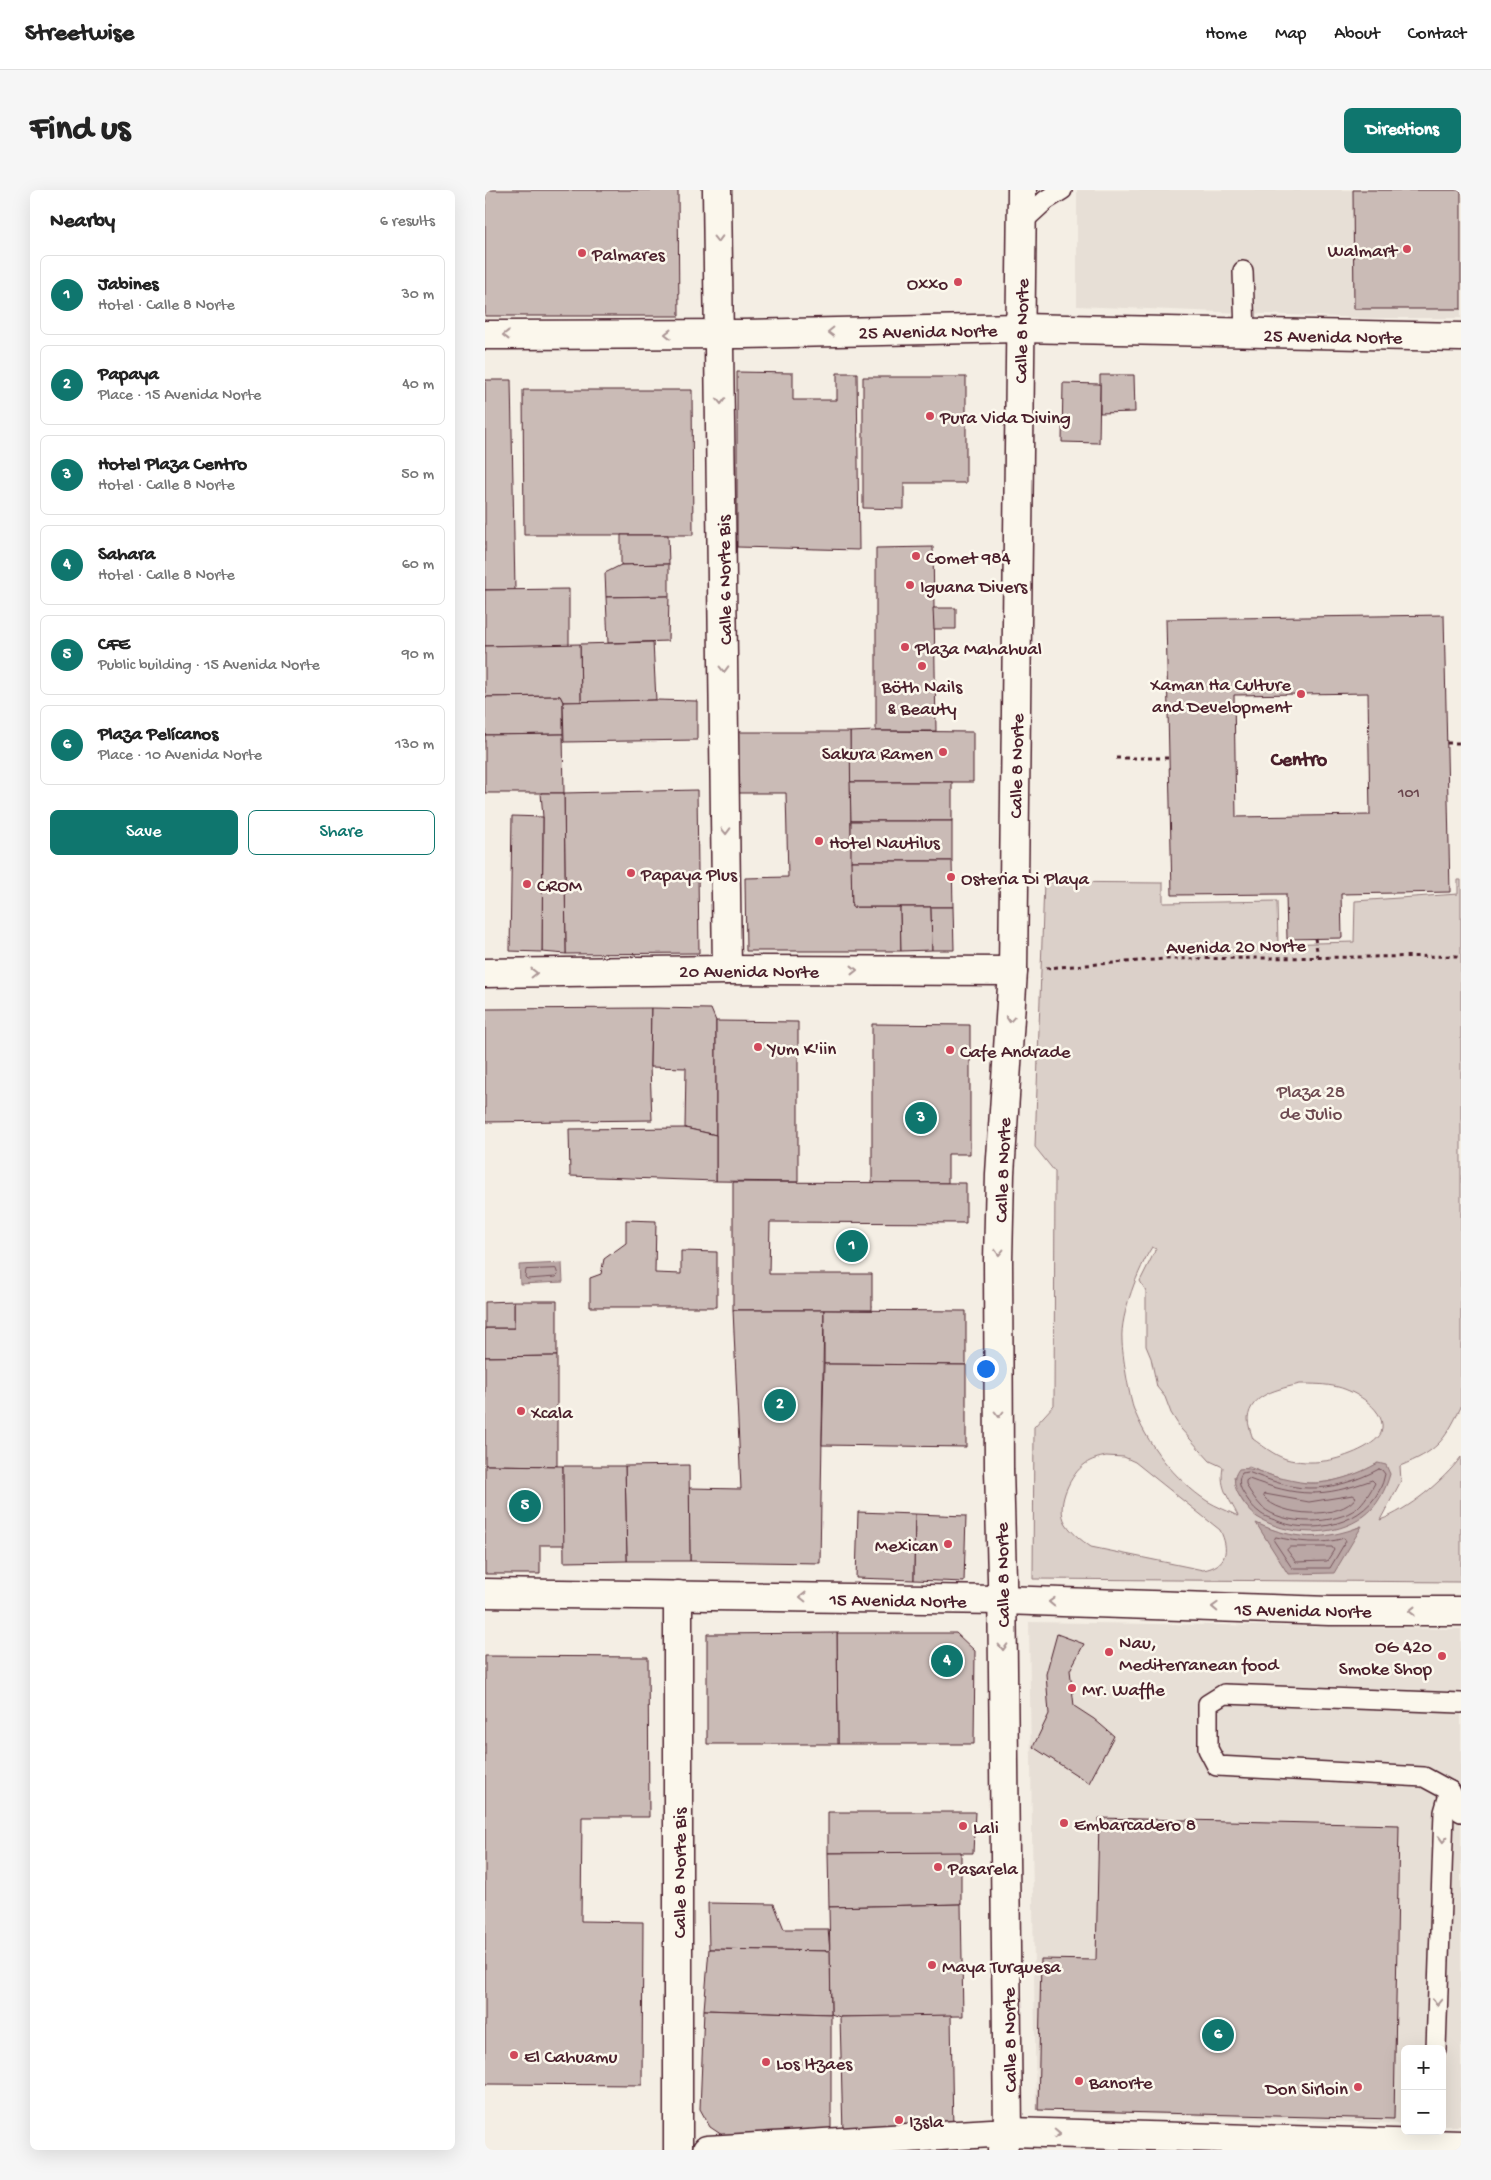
<!DOCTYPE html>
<html lang="en">
<head>
<meta charset="utf-8">
<style>
	:root { --surface:#fff; --page:#f6f6f6; --text:#222; --muted:#767676; --line:#e0e0e0; --accent:#0f766e }
	body { margin:0; font-family:"Gochi Hand",sans-serif; background:var(--page); color:var(--text) }
	.controls { position:absolute; right:15px; bottom:15px; display:grid; overflow:hidden; border-radius:8px; box-shadow:0 5px 20px #0002 }
	.controls button { width:45px; height:45px; display:grid; place-items:center; padding:0; border:0; border-bottom:1px solid var(--line); background:var(--surface); color:var(--text); font:25px sans-serif }
	.you { position:absolute; left:500px; top:1178px; width:18px; height:18px; margin:-12px; border:4px solid #fff; border-radius:50%; background:#1a73e8; box-shadow:0 0 0 8px #1a73e833 }
	.badge { display:grid; place-items:center; width:32px; height:32px; border-radius:50%; background:var(--accent); color:#fff; font-size:16px; font-weight:700 }
	.pin { position:absolute; translate:-50% -50%; border:2px solid #fff; box-shadow:0 1px 5px #0006 }
	.list { margin:0; padding:0; list-style:none }
	h2 { display:flex; justify-content:space-between; align-items:center; height:65px; margin:0; padding:0 20px; font-size:21px }
	h2 small { font-size:16px; font-weight:400; color:var(--muted) }
	.list li { display:grid; grid-template-columns:32px 1fr auto; gap:15px; align-items:center; box-sizing:border-box; height:80px; margin:0 10px 10px; padding:0 10px; border:1px solid var(--line); border-radius:8px }
	.list b { display:block; font-size:19px; white-space:nowrap }
	.list p { margin:0; font-size:16px; white-space:nowrap; color:var(--muted) }
	.list em { font-size:16px; font-style:normal; color:var(--muted) }
	.actions { display:flex; gap:10px; padding:15px 20px }
	.actions a { flex:1; padding:11px 0; border:1px solid var(--accent); border-radius:8px; text-align:center; font-size:18px; color:var(--accent) }
	.actions .main { background:var(--accent); color:#fff }
	.map { position:relative; flex:none; width:976px; height:1960px; overflow:hidden; border-radius:8px }
	header { display:flex; align-items:center; gap:30px; box-sizing:border-box; height:70px; padding:0 25px; background:var(--surface); border-bottom:1px solid var(--line) }
	header strong { font-size:24px }
	nav { display:flex; gap:28px; margin-inline-start:auto; font-size:18px }
	.intro { display:flex; align-items:center; justify-content:space-between; box-sizing:border-box; height:120px; padding:0 30px }
	h1 { margin:0; font-size:35px }
	.button { padding:12px 22px; border-radius:8px; background:var(--accent); color:#fff; font-size:18px; font-weight:700 }
	main { display:flex; gap:30px; padding:0 30px }
	aside { flex:1; background:var(--surface); border-radius:8px; box-shadow:0 5px 20px #0002 }
	.map>svg:first-child { display:block }
	.built { fill:#e7dfd6 }
	.green { fill:#dbd0c9; stroke:#92787a; fill-rule:evenodd }
	.water { fill:#baa7a5; stroke:#8d7174 }
	.lines { fill:none; stroke-linecap:round; stroke-linejoin:round }
	.shore { stroke:#77555c; stroke-width:1 }
	.building { fill:#cabbb6; stroke:#4a1f2b; fill-rule:evenodd }
	.service-casing { stroke:#4a1f2b; stroke-width:22 }
	.pedestrian-casing { stroke:#4a1f2b; stroke-width:31 }
	.minor-casing { stroke:#4a1f2b; stroke-width:31 }
	.tertiary-casing { stroke:#4a1f2b; stroke-width:31 }
	.path { stroke:#4a1f2b; stroke-width:3; stroke-dasharray:4 4; stroke-linecap:butt }
	.service { stroke:#fbf7ec; stroke-width:19 }
	.pedestrian { stroke:#fbf7ec; stroke-width:28 }
	.minor { stroke:#fbf7ec; stroke-width:28 }
	.tertiary { stroke:#fbf7ec; stroke-width:28 }
	.oneway { stroke:#ab9695 }
	.poi-dot { fill:#d1495b; stroke:#fbf7ec; stroke-width:2 }
	.labels { text-anchor:middle; stroke-width:5; stroke-linejoin:round; paint-order:stroke }
	.number-label { font-size:16px; fill:#6a464e }
	.poi-label { font-size:19px; fill:#4a1f2b; stroke:#fbf7ec; text-anchor:start }
	.street-label { font-size:19px; fill:#4a1f2b; stroke:#fbf7ec }
	.park-label { font-size:19px; fill:#6e4b52; stroke:#fbf7ec }
	.neighbourhood-label { font-size:20px; font-weight:bold; fill:#4a1f2b; stroke:#fbf7ec }
</style>
</head>
<body>
<header>
<strong>Streetwise</strong>
<nav><a>Home</a><a>Map</a><a>About</a><a>Contact</a></nav>
</header>
<div class="intro"><h1>Find us</h1><a class="button">Directions</a></div>
<main>
<aside>
<h2>Nearby<small>6 results</small></h2>
<ul class="list">
<li><span class="badge">1</span><div><b>Jabines</b><p>Hotel · Calle 8 Norte</p></div><em>30 m</em></li>
<li><span class="badge">2</span><div><b>Papaya</b><p>Place · 15 Avenida Norte</p></div><em>40 m</em></li>
<li><span class="badge">3</span><div><b>Hotel Plaza Centro</b><p>Hotel · Calle 8 Norte</p></div><em>50 m</em></li>
<li><span class="badge">4</span><div><b>Sahara</b><p>Hotel · Calle 8 Norte</p></div><em>60 m</em></li>
<li><span class="badge">5</span><div><b>CFE</b><p>Public building · 15 Avenida Norte</p></div><em>90 m</em></li>
<li><span class="badge">6</span><div><b>Plaza Pelícanos</b><p>Place · 10 Avenida Norte</p></div><em>130 m</em></li>
</ul>
<div class="actions"><a class="main">Save</a><a>Share</a></div>
</aside>
<div class="map">
<svg width="976" height="1960" viewBox="0 0 976 1960">
	<rect width="100%" height="100%" fill="#f4eee4"/>
	<filter id="ink" filterUnits="userSpaceOnUse"><feTurbulence type="fractalNoise" baseFrequency=".02" numOctaves="2"/><feDisplacementMap in="SourceGraphic" scale="10" xChannelSelector="R" yChannelSelector="G"/><feConvolveMatrix kernelMatrix="1 2 1 2 8 2 1 2 1" color-interpolation-filters="sRGB"/></filter>
	<g filter="url(#ink)">
		<!-- built -->
		<g class="built">
			<polygon points="592,0 976,0 976,128 875,128 592,116"/>
			<polygon points="544,1432 976,1439 976,1936 957,1936 957,1859 920,1859 920,1934 551,1920"/>
		</g>
		<!-- green -->
		<path class="green" d="M973,690H976V1217C959,1252 952,1261 915,1276L916,1291L895,1330C923,1320 958,1291 976,1267V1392L548,1389L549,1237L569,1215L570,982L550,957L559,692L678,693V713L792,711L793,754L869,752L870,711L973,704ZM667,1057L671,1059L655,1091L661,1101V1156L666,1168L672,1197L680,1207L686,1223L696,1239L725,1271L738,1277C734,1299 744,1307 753,1326C743,1321 732,1317 722,1311C690,1290 661,1253 648,1217C644,1204 637,1164 637,1150C635,1125 654,1077 667,1057ZM815,1194C828,1194 840,1194 853,1197C870,1201 904,1221 896,1243C890,1257 853,1270 839,1271C828,1273 811,1272 801,1269C789,1265 778,1256 768,1249C766,1243 763,1235 763,1229C765,1204 794,1199 815,1194ZM621,1266L639,1267L650,1272L735,1340C745,1360 742,1376 718,1380L606,1357C596,1350 584,1341 579,1330C572,1312 586,1284 600,1274C607,1269 613,1268 621,1266ZM893,1273L812,1341C780,1334 753,1322 749,1286L764,1277C782,1284 803,1293 823,1293C846,1294 874,1285 893,1273ZM772,1334C798,1345 826,1352 854,1345C861,1343 869,1339 876,1336L804,1384Z"/>
		<!-- water -->
		<g class="water">
			<polygon points="77,1073 78,1092 35,1094 34,1075"/>
			<path d="M893,1273L901,1275L905,1284C901,1299 892,1317 879,1326C850,1348 802,1346 772,1327C766,1323 759,1313 755,1307C749,1297 747,1288 754,1279C768,1277 778,1283 791,1287C801,1289 812,1292 822,1293C843,1295 875,1284 893,1273Z"/>
			<path d="M771,1333C809,1350 838,1351 877,1336L849,1383L803,1384Z"/>
		</g>
		<g class="lines">
			<!-- shore -->
			<g class="shore">
				<polygon points="71,1079 73,1085 71,1087 42,1089 40,1087 41,1080"/>
				<path d="M894,1279L897,1280L900,1284C891,1331 834,1346 795,1332C788,1329 779,1327 774,1322C768,1318 763,1310 759,1304C755,1298 752,1290 757,1283L763,1282C782,1289 803,1298 823,1298C847,1299 874,1290 894,1279Z"/>
				<path d="M764,1289C813,1307 837,1308 887,1290L890,1293C886,1301 879,1312 872,1318C851,1335 798,1336 777,1317C771,1311 766,1303 761,1295V1291Z"/>
				<path d="M780,1304L824,1312L868,1305L871,1307C857,1330 794,1327 779,1307Z"/>
				<path d="M791,1347C812,1352 838,1355 859,1348L861,1351L845,1378H807L789,1351Z"/>
				<polygon points="805,1357 847,1357 849,1360 842,1371 811,1372 802,1360"/>
			</g>
		</g>
		<!-- building -->
		<g class="building">
			<polygon points="0,0 193,0 194,126 0,126"/>
			<polygon points="868,0 976,0 976,119 869,119"/>
			<polygon points="252,182 308,183 308,210 352,210 352,183 372,183 374,360 252,357"/>
			<polygon points="615,185 649,185 650,222 615,223"/>
			<polygon points="378,187 481,187 481,293 419,293 419,319 378,318"/>
			<polygon points="0,190 26,190 30,400 0,400"/>
			<polygon points="578,193 615,194 614,253 577,252"/>
			<polygon points="38,200 207,200 208,345 39,345"/>
			<polygon points="136,345 183,345 184,374 136,375"/>
			<polygon points="448,357 451,541 391,541 391,358"/>
			<polygon points="184,374 184,406 121,407 120,383 136,375"/>
			<polygon points="84,399 84,455 0,456 0,400"/>
			<polygon points="184,406 183,451 123,453 121,407"/>
			<polygon points="448,418 471,418 471,439 449,439"/>
			<path d="M959,425L965,702L856,704L857,748L802,749L801,704L687,705L681,429ZM883,503L885,625L751,627L749,505Z"/>
			<polygon points="168,452 171,510 96,512 95,454"/>
			<polygon points="95,454 96,512 78,512 75,506 0,507 0,456"/>
			<polygon points="75,506 78,512 78,544 0,545 0,507"/>
			<polygon points="171,510 212,511 212,550 79,552 78,512"/>
			<polygon points="391,541 488,542 488,592 365,592 365,542"/>
			<polygon points="252,542 365,542 367,717 415,717 416,761 261,761 260,688 303,687 301,603 252,603"/>
			<polygon points="78,544 79,603 0,603 0,545"/>
			<polygon points="365,592 467,592 467,631 366,631"/>
			<polygon points="212,600 214,763 81,764 79,603"/>
			<polygon points="56,603 79,603 81,764 57,762 58,627"/>
			<polygon points="27,626 58,627 57,762 25,761"/>
			<rect x="366" y="631" width="101" height="40"/>
			<polygon points="366,671 467,671 468,717 367,717"/>
			<polygon points="415,717 446,717 447,760 416,761"/>
			<polygon points="446,717 468,717 469,760 447,760"/>
			<polygon points="166,818 165,877 167,930 0,932 0,819"/>
			<polygon points="166,818 226,819 231,831 231,945 200,938 201,878 165,877"/>
			<polygon points="231,831 313,832 313,992 231,991"/>
			<polygon points="387,834 485,835 485,964 463,964 463,993 387,993"/>
			<polygon points="200,938 231,945 231,991 85,986 84,939"/>
			<polygon points="248,992 481,993 481,1033 285,1032 284,1084 387,1084 387,1120 248,1120"/>
			<polygon points="141,1030 171,1031 170,1083 196,1084 196,1061 232,1062 232,1117 105,1117 105,1088 116,1084 119,1069 141,1053"/>
			<polygon points="29,1111 72,1111 72,1166 0,1167 0,1138 29,1138"/>
			<polygon points="29,1111 29,1138 0,1138 0,1112"/>
			<polygon points="248,1120 339,1120 335,1373 205,1371 204,1298 256,1299"/>
			<polygon points="339,1120 481,1121 481,1175 339,1174"/>
			<polygon points="72,1166 72,1276 0,1275 0,1167"/>
			<polygon points="339,1174 481,1175 481,1257 337,1255"/>
			<polygon points="0,1275 78,1276 80,1355 55,1355 55,1384 0,1384"/>
			<polygon points="204,1275 205,1371 142,1371 140,1276"/>
			<polygon points="78,1276 140,1276 142,1371 79,1372"/>
			<polygon points="373,1322 430,1324 429,1390 371,1388"/>
			<polygon points="430,1324 481,1326 479,1392 429,1390"/>
			<polygon points="352,1443 471,1443 490,1461 489,1554 353,1554"/>
			<polygon points="352,1443 353,1554 222,1554 222,1444"/>
			<polygon points="572,1444 599,1454 585,1480 589,1516 609,1529 629,1546 604,1593 548,1557 564,1524 561,1484"/>
			<polygon points="0,1466 163,1467 164,1627 97,1627 96,1731 158,1732 157,1895 0,1894"/>
			<polygon points="343,1622 490,1622 488,1663 343,1663"/>
			<polygon points="614,1628 914,1635 909,1929 553,1920 556,1769 611,1770"/>
			<polygon points="476,1662 476,1714 344,1717 343,1663"/>
			<polygon points="223,1713 289,1714 299,1739 343,1739 345,1761 224,1759"/>
			<polygon points="476,1714 478,1826 355,1827 346,1824 344,1717"/>
			<polygon points="224,1759 345,1761 346,1824 219,1820"/>
			<polygon points="219,1820 346,1824 346,1951 243,1949 225,1937 215,1919"/>
			<polygon points="466,1825 468,1942 358,1944 355,1827"/>
		</g>
		<g class="lines">
			<!-- service casing -->
			<g class="service-casing">
				<g id="service">
					<polyline points="537,32 561,10 577,0"/>
					<polyline points="758,81 760,144"/>
					<polyline points="976,1513 739,1504 723,1514 723,1559 732,1576 939,1587 965,1601 976,1622"/>
					<polyline points="951,1859 959,1622 965,1601"/>
				</g>
			</g>
			<!-- pedestrian casing -->
			<g class="pedestrian-casing">
				<g id="pedestrian">
					<polyline points="193,1405 193,1960"/>
					<polyline points="517,1960 523,1942"/>
				</g>
			</g>
			<!-- minor casing -->
			<g class="minor-casing">
				<g id="minor">
					<polyline points="232,0 242,780"/>
					<polyline points="0,145 257,144 534,138 976,147"/>
					<polyline points="0,783 242,780 528,781"/>
					<polyline points="0,1403 517,1410 844,1421 976,1421"/>
					<polyline points="222,1960 523,1942 517,1388 514,1279 513,1071 515,984 528,781 537,0"/>
				</g>
			</g>
			<!-- tertiary casing -->
			<g class="tertiary-casing">
				<polyline id="tertiary" points="523,1942 976,1955"/>
			</g>
			<!-- path -->
			<g class="path">
				<polyline points="962,553 976,553"/>
				<polyline points="631,568 683,568"/>
				<polyline points="830,748 833,767"/>
				<polyline points="561,778 681,769 976,766"/>
			</g>
			<!-- service -->
			<use href="#service" class="service"/>
			<!-- pedestrian -->
			<use href="#pedestrian" class="pedestrian"/>
			<!-- minor -->
			<use href="#minor" class="minor"/>
			<!-- tertiary -->
			<use href="#tertiary" class="tertiary"/>
		</g>
		<!-- one-way arrows -->
		<defs><path id="oneway-chevron" d="M-2-3.5L2.5 0L-2 3.5" fill="none" stroke-width="1.6" stroke-linecap="round" stroke-linejoin="round" transform="scale(1.25)"/></defs>
		<g class="oneway">
			<use href="#oneway-chevron" transform="translate(233 49) rotate(89)"/>
			<use href="#oneway-chevron" transform="translate(346 142) rotate(179)"/>
			<use href="#oneway-chevron" transform="translate(183 144) rotate(180)"/>
			<use href="#oneway-chevron" transform="translate(21 145) rotate(180)"/>
			<use href="#oneway-chevron" transform="translate(236 211) rotate(89)"/>
			<use href="#oneway-chevron" transform="translate(239 479) rotate(89)"/>
			<use href="#oneway-chevron" transform="translate(241 641) rotate(89)"/>
			<use href="#oneway-chevron" transform="translate(369 780)"/>
			<use href="#oneway-chevron" transform="translate(49 783) rotate(-1)"/>
			<use href="#oneway-chevron" transform="translate(525 829) rotate(94)"/>
			<use href="#oneway-chevron" transform="translate(514 1062) rotate(91)"/>
			<use href="#oneway-chevron" transform="translate(514 1224) rotate(90)"/>
			<use href="#oneway-chevron" transform="translate(318 1407) rotate(-179)"/>
			<use href="#oneway-chevron" transform="translate(567 1412) rotate(-178)"/>
			<use href="#oneway-chevron" transform="translate(730 1417) rotate(-178)"/>
			<use href="#oneway-chevron" transform="translate(927 1421) rotate(-180)"/>
			<use href="#oneway-chevron" transform="translate(518 1457) rotate(89)"/>
			<use href="#oneway-chevron" transform="translate(958 1649) rotate(92)"/>
			<use href="#oneway-chevron" transform="translate(952 1812) rotate(92)"/>
			<use href="#oneway-chevron" transform="translate(572 1944) rotate(2)"/>
		</g>
	</g>
	<!-- markers -->
	<g class="poi-dot">
		<circle cx="922" cy="59" r="5"/>
		<circle cx="97" cy="63" r="5"/>
		<circle cx="473" cy="92" r="5"/>
		<circle cx="445" cy="226" r="5"/>
		<circle cx="431" cy="366" r="5"/>
		<circle cx="425" cy="395" r="5"/>
		<circle cx="420" cy="457" r="5"/>
		<circle cx="437" cy="476" r="5"/>
		<circle cx="816" cy="504" r="5"/>
		<circle cx="458" cy="562" r="5"/>
		<circle cx="334" cy="651" r="5"/>
		<circle cx="146" cy="683" r="5"/>
		<circle cx="466" cy="687" r="5"/>
		<circle cx="42" cy="694" r="5"/>
		<circle cx="273" cy="857" r="5"/>
		<circle cx="465" cy="860" r="5"/>
		<circle cx="36" cy="1221" r="5"/>
		<circle cx="463" cy="1354" r="5"/>
		<circle cx="624" cy="1462" r="5"/>
		<circle cx="957" cy="1466" r="5"/>
		<circle cx="587" cy="1498" r="5"/>
		<circle cx="579" cy="1633" r="5"/>
		<circle cx="478" cy="1636" r="5"/>
		<circle cx="453" cy="1677" r="5"/>
		<circle cx="447" cy="1775" r="5"/>
		<circle cx="29" cy="1865" r="5"/>
		<circle cx="281" cy="1872" r="5"/>
		<circle cx="594" cy="1891" r="5"/>
		<circle cx="873" cy="1897" r="5"/>
		<circle cx="414" cy="1930" r="5"/>
	</g>
	<g class="labels">
		<!-- number labels -->
		<g class="number-label">
			<text x="924" y="607">101</text>
		</g>
		<!-- poi labels -->
		<g class="poi-label">
			<text x="912" y="66" text-anchor="end">Walmart</text>
			<text x="107" y="70">Palmares</text>
			<text x="463" y="99" text-anchor="end">Oxxo</text>
			<text x="455" y="233">Pura Vida Diving</text>
			<text x="441" y="373">Comet 984</text>
			<text x="435" y="402">Iguana Divers</text>
			<text x="430" y="464">Plaza Mahahual</text>
			<text x="806" y="500" text-anchor="end">Xaman Ha Culture<tspan x="806" dy="22">and Development</tspan></text>
			<text x="437" y="502" text-anchor="middle">Böth Nails<tspan x="437" dy="22">&amp; Beauty</tspan></text>
			<text x="448" y="569" text-anchor="end">Sakura Ramen</text>
			<text x="344" y="658">Hotel Nautilus</text>
			<text x="156" y="690">Papaya Plus</text>
			<text x="476" y="694">Osteria Di Playa</text>
			<text x="52" y="701">CROM</text>
			<text x="283" y="864">Yum K'iin</text>
			<text x="475" y="867">Cafe Andrade</text>
			<text x="46" y="1228">Xcala</text>
			<text x="453" y="1361" text-anchor="end">Mexican</text>
			<text x="634" y="1458">Nau,<tspan x="634" dy="22">Mediterranean food</tspan></text>
			<text x="947" y="1462" text-anchor="end">OG 420<tspan x="947" dy="22">Smoke Shop</tspan></text>
			<text x="597" y="1505">Mr. Waffle</text>
			<text x="589" y="1640">Embarcadero 8</text>
			<text x="488" y="1643">Lali</text>
			<text x="463" y="1684">Pasarela</text>
			<text x="457" y="1782">Maya Turquesa</text>
			<text x="39" y="1872">El Cahuamu</text>
			<text x="291" y="1879">Los Itzaes</text>
			<text x="604" y="1898">Banorte</text>
			<text x="863" y="1904" text-anchor="end">Don Sirloin</text>
			<text x="424" y="1937">Izsla</text>
		</g>
		<!-- street labels -->
		<g class="street-label">
			<text transform="translate(443 140) rotate(-1)" y="7">25 Avenida Norte</text>
			<text transform="translate(535 141) rotate(-89)" y="7">Calle 8 Norte</text>
			<text transform="translate(848 145) rotate(1)" y="7">25 Avenida Norte</text>
			<text transform="translate(238 390) rotate(-91)" y="7">Calle 6 Norte Bis</text>
			<text transform="translate(530 576) rotate(-89)" y="7">Calle 8 Norte</text>
			<text transform="translate(751 755) rotate(-1)" y="7">Avenida 20 Norte</text>
			<text x="264" y="787">20 Avenida Norte</text>
			<text transform="translate(516 980) rotate(-88)" y="7">Calle 8 Norte</text>
			<text transform="translate(516 1385) rotate(-91)" y="7">Calle 8 Norte</text>
			<text transform="translate(413 1409) rotate(1)" y="7">15 Avenida Norte</text>
			<text transform="translate(818 1419) rotate(1)" y="7">15 Avenida Norte</text>
			<text transform="translate(193 1683) rotate(-90)" y="7">Calle 8 Norte Bis</text>
			<text transform="translate(523 1850) rotate(-91)" y="7">Calle 8 Norte</text>
		</g>
		<!-- park labels -->
		<g class="park-label">
			<text x="826" y="907">Plaza 28<tspan x="826" dy="22">de Julio</tspan></text>
		</g>
		<!-- neighbourhood labels -->
		<g class="neighbourhood-label">
			<text x="814" y="575">Centro</text>
		</g>
	</g>
</svg>
<div class="controls">
<button>+</button>
<button>−</button>
</div>
<div class="you"></div>
<div class="pin badge" style="left:367px;top:1056px">1</div>
<div class="pin badge" style="left:295px;top:1215px">2</div>
<div class="pin badge" style="left:436px;top:928px">3</div>
<div class="pin badge" style="left:462px;top:1471px">4</div>
<div class="pin badge" style="left:40px;top:1316px">5</div>
<div class="pin badge" style="left:733px;top:1845px">6</div>
</div>
</main>
</body>
</html>
